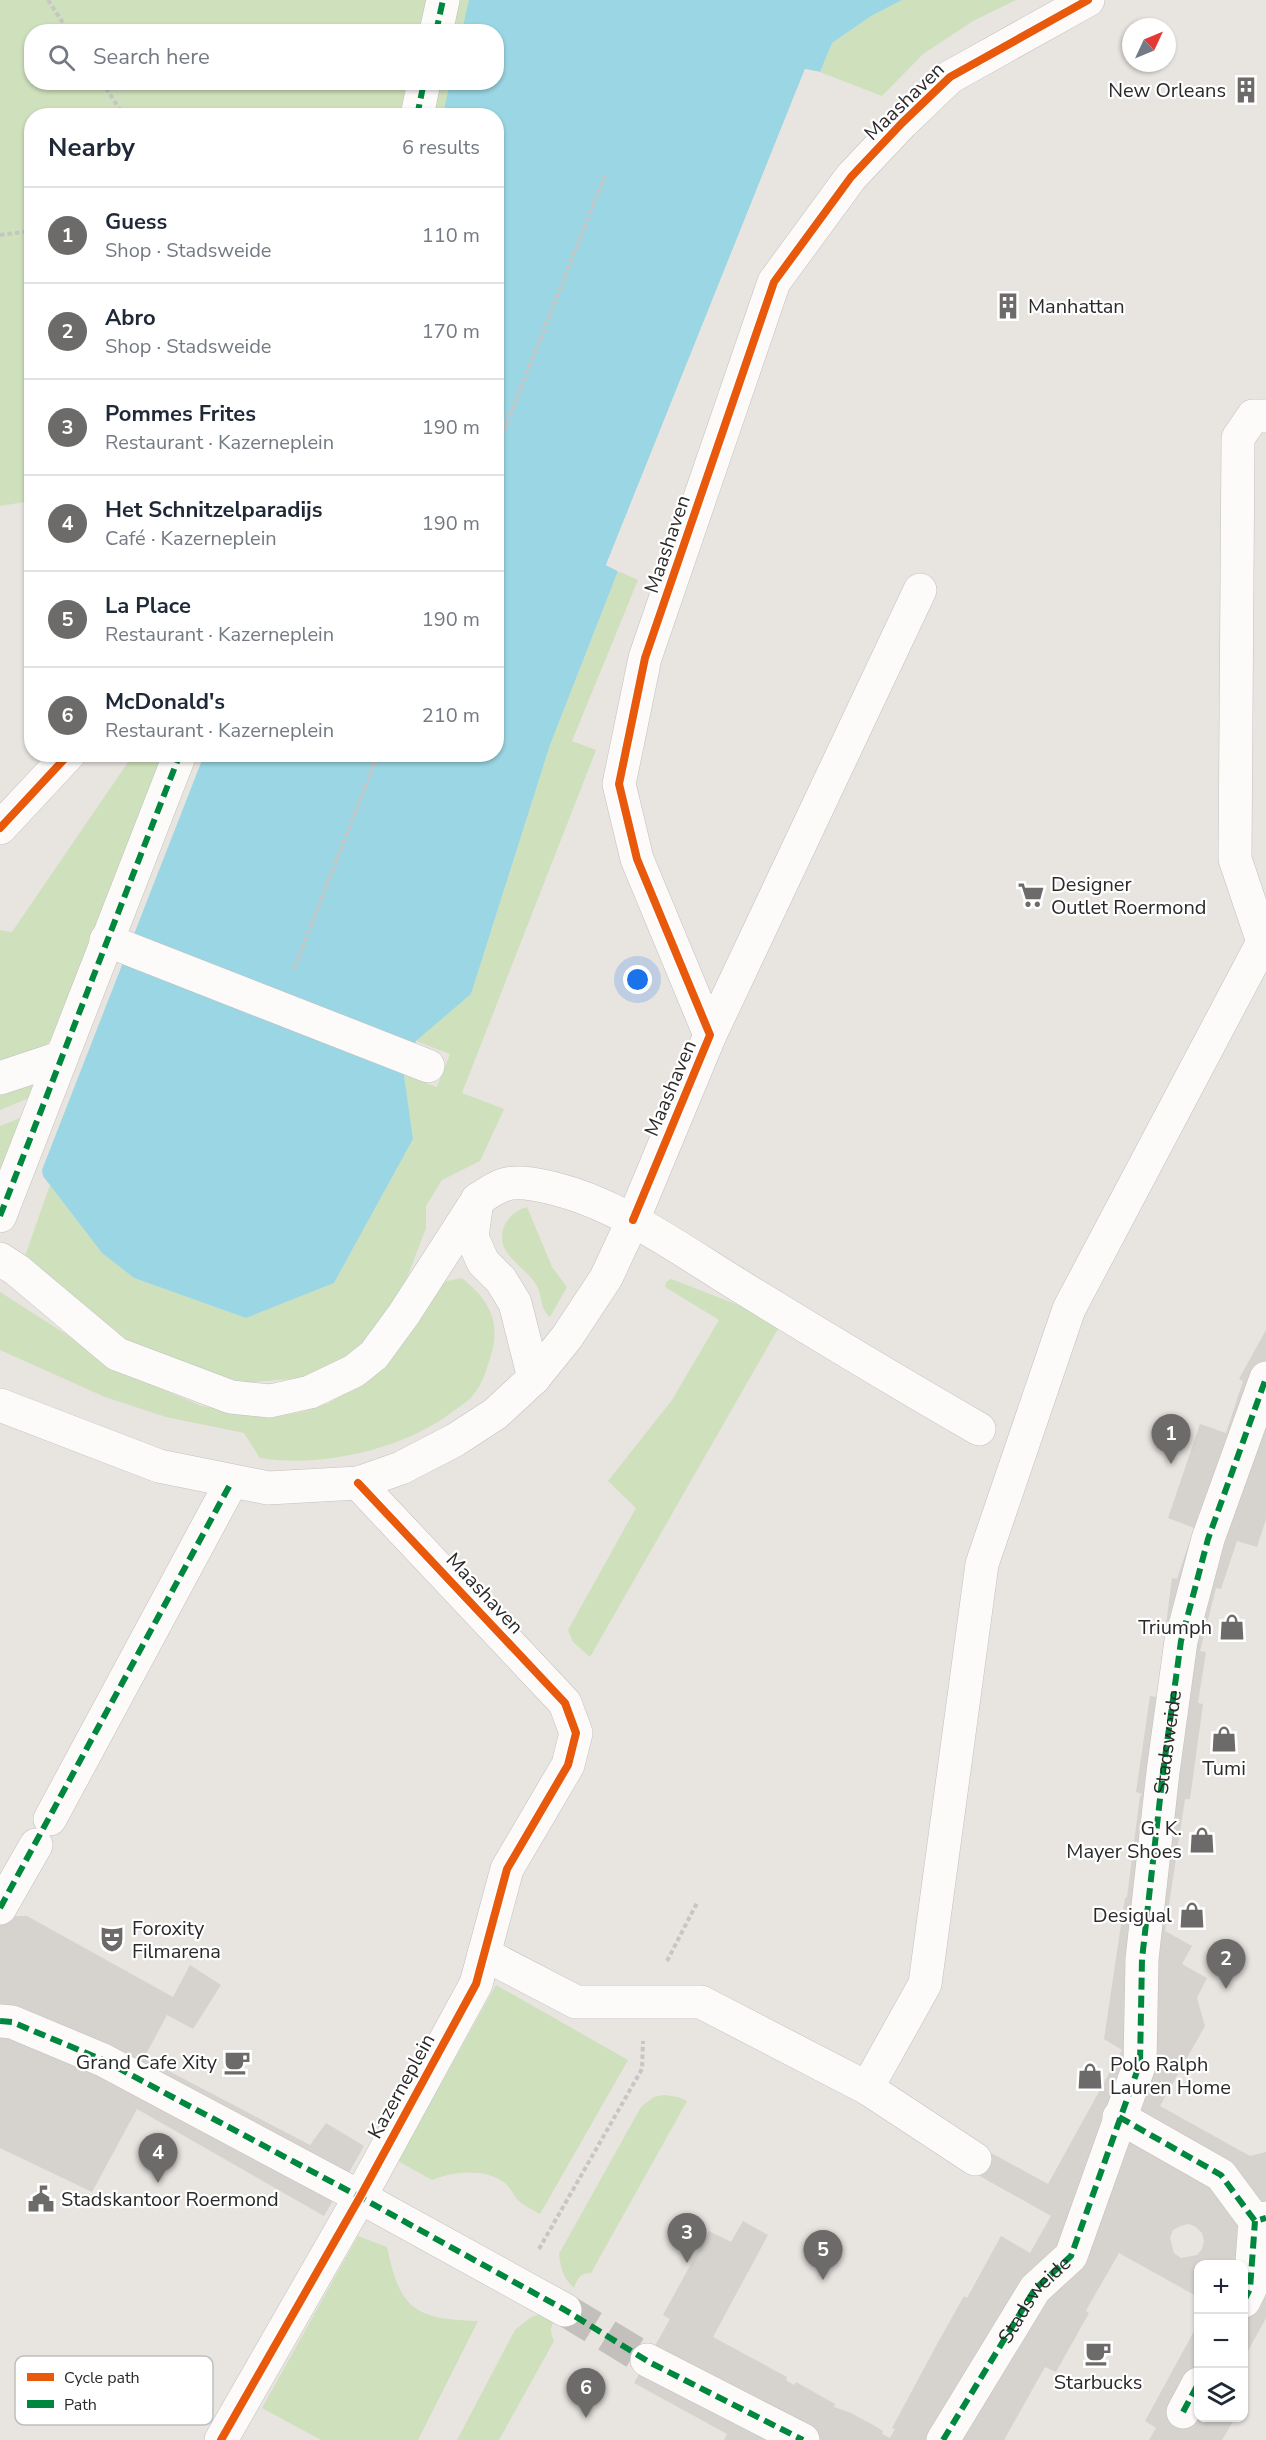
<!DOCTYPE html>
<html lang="en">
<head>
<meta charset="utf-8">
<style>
	:root { --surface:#fff; --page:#f6f6f7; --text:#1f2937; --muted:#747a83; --line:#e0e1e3; --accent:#6c6b6a }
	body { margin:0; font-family:"Nunito Sans",sans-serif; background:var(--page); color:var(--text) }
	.controls { position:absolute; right:18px; bottom:18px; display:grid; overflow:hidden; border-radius:12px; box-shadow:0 2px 4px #0004 }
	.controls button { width:54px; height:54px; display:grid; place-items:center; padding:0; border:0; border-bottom:2px solid var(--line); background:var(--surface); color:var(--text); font:30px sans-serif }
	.compass { position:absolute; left:1122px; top:18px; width:54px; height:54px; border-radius:50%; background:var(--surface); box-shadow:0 2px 4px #0004; rotate:46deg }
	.you { position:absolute; left:638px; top:980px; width:21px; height:21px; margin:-15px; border:4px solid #fff; border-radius:50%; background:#1a73e8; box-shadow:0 0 0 9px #1a73e833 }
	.badge { display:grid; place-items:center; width:39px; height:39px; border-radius:50%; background:var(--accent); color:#fff; font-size:20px; font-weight:700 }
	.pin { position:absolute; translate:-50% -50px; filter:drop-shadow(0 2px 3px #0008) }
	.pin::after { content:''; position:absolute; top:32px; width:21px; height:18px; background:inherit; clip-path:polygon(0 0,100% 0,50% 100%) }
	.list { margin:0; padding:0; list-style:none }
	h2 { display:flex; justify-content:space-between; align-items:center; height:78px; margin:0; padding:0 24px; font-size:26px }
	h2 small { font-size:20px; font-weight:400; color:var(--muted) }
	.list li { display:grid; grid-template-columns:39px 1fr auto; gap:18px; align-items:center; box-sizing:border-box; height:96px; padding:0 24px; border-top:2px solid var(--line) }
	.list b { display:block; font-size:22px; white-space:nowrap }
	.list p { margin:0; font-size:20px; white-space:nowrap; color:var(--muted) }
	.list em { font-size:20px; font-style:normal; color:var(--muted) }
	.icon { flex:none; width:33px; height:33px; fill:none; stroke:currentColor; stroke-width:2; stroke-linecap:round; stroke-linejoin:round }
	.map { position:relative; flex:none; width:1266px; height:2440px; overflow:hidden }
	.search { position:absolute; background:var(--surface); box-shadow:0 2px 4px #0004; left:24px; top:24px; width:480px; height:66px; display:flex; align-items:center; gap:15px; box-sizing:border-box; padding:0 21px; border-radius:24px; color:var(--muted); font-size:22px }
	.panel { position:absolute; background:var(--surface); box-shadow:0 2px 4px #0004; left:24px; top:108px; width:480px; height:654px; border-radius:24px }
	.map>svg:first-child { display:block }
	.green { fill:#cee0bc }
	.plaza { fill:#d6d2ce; fill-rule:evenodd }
	.water { fill:#9ad6e3 }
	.pier { fill:#e8e4e0 }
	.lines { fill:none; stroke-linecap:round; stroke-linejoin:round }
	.minor-tunnel { stroke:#c2bfbc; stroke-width:33; stroke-dasharray:33 16; stroke-linecap:butt }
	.minor-casing { stroke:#c2c0c1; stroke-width:34 }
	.path { stroke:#c6c6c5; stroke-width:4; stroke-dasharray:4.5 3; stroke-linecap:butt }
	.minor { stroke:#fcfbfa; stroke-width:33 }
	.quiet { stroke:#00873e; stroke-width:6; stroke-dasharray:12 6; stroke-linecap:butt }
	.cycleway-casing { stroke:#fff; stroke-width:11 }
	.cycleway { stroke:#e8590c; stroke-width:8 }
	.labels { text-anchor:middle; stroke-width:4.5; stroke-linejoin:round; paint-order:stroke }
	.poi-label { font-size:20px; fill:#2a2a2a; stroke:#fff; text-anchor:end }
	.street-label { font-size:20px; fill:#2a2a2a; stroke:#fff }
	.key { fill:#fff; stroke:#bfbfbf; stroke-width:1.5 }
	.key-label { font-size:16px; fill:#2a2a2a }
</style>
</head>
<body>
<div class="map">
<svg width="1266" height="2440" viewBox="0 0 1266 2440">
	<rect width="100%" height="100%" fill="#e8e4e0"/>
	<!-- green -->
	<g class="green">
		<polygon points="0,0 473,0 466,31 32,32 32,82 454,83 447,115 32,116 31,501 0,506"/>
		<polygon points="902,0 1016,0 973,21 923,54 882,96 820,72 832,43 871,16"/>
		<polygon points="618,571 638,580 572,741 596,750 462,1093 504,1109 480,1161 442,1180 426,1206 426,1228 400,1296 370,1338 344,1362 301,1378 231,1384 124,1346 25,1256 50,1185 102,1253 134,1278 246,1318 334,1283 413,1139 404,1075 437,1087 450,1054 416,1041 471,994 550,745"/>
		<polygon points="133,755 163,755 56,1034 37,1055 0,1067 0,930 12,932"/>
		<polygon points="36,1082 29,1098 0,1110 0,1093"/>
		<polygon points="23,1117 0,1175 0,1126"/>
		<path d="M527,1207L552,1267L567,1287L550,1317C539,1308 543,1294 535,1283C528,1272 512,1261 506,1251C495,1233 508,1212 527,1207Z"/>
		<path d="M462,1278C489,1300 502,1322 490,1358C486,1371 482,1385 473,1395C469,1401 461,1405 455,1410C405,1449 323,1468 260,1458L244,1433L166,1417L105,1397L0,1350V1292L133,1377L202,1406L271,1418L306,1411L315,1402L327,1404L355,1387L443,1282Z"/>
		<polygon points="671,1279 746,1308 779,1327 590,1657 573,1642 568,1630 636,1508 608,1481 672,1400 719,1320 665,1287 666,1282"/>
		<path d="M496,1985L628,2060L540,2214C534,2210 526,2207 520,2202C514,2197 511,2188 505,2183C486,2168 453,2171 432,2180L398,2161Z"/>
		<path d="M664,2095L678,2097L687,2101L591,2273C580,2273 577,2279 574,2288C563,2278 561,2269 559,2254L641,2107L654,2097Z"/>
		<path d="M358,2236L387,2247C400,2310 415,2319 478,2321L418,2440H321L262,2408Z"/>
		<path d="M544,2313L559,2316C550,2325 549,2330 554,2341L499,2440H457L515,2330L531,2317Z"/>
	</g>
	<!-- plaza -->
	<g class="plaza">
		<path d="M1266,1330V1519L1257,1547L1237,1541L1221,1589L1216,1588L1200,1651L1206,1652L1198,1703L1203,1704L1190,1799H1185L1165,1931L1192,1946L1182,1964L1207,1978L1197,1998L1205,2026L1160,2106L1250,2156L1266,2152V2318L1244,2358V2264H1198V2297L1119,2253L1088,2307L1086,2311L1089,2313L1056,2372L1045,2367L1004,2440H724L727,2434L634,2383L670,2319L663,2315L709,2231L731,2242L743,2221L768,2235L713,2337L787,2377L786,2380L794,2385L796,2382L828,2400L835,2404L834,2407L851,2413L875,2426L883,2431L882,2434L890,2438L895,2429L892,2428L936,2346L964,2296L967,2298L1001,2236L1030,2253L1051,2216L969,2170L982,2148L1048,2184L1122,2050L1104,2039L1125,1898L1127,1897L1140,1796L1142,1794L1136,1792L1150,1696L1156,1697L1157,1695L1172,1578L1177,1579L1194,1528L1168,1518L1200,1424L1226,1433L1243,1381L1239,1379ZM1189,2224L1196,2227L1202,2233L1204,2241L1202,2249L1197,2255L1181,2258L1174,2253L1170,2238L1173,2230L1181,2226Z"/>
		<polygon points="0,1916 27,1916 173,1997 190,1965 221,1985 193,2029 167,2015 144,2058 310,2145 326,2123 364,2146 324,2216 137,2109 92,2192 0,2148"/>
		<polygon points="1198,2324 1198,2418 1235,2418 1222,2440 1149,2440 1156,2428 1145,2421"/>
	</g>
	<!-- water -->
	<polygon class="water" points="469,0 902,0 871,16 832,43 820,72 805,69 606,565 618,571 550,745 471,994 416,1041 404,1075 413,1139 334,1283 246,1318 134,1278 102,1253 43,1176 42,1170 204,755 496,754 496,116 443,115 450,83 496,82 496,32 462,31"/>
	<!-- pier -->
	<polygon class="pier" points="805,69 820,72 819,75 807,72 609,564 620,569 621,573 606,565"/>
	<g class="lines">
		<!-- minor-tunnel -->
		<polyline class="minor-tunnel" points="565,2310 647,2360"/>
		<!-- minor casing -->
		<g class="minor-casing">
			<g id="minor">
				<polyline points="436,32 443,0"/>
				<polyline points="417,116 424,82"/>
				<polyline points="0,828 69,754"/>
				<polyline points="106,940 428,1066"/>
				<polyline points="710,1035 920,590"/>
				<polyline points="0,1078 60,1058"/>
				<polyline points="0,1216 180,754"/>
				<polyline points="0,1259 17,1270 117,1354 231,1397 270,1401 310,1392 354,1371 374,1355 404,1314 473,1207"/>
				<path d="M534,1378L515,1303L501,1280L483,1262L472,1237L477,1200C498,1186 506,1180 532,1184C610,1196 677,1248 743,1288C821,1336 899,1383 979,1429"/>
				<polyline points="0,1405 159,1466 268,1488 358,1483 401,1468 455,1440 495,1414 534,1378 567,1337 606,1278 633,1220 710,1035 637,859 619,784 645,658 774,282 851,177 902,123 950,77 1088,0"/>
				<polyline points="50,1819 232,1481"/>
				<polyline points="0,1908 36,1845"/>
				<polyline points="484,1954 576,2002 701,2002 867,2088 925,1984 982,1564 1069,1309 1263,942 1235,859 1238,438 1253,416 1266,416"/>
				<polyline points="0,2021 12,2022 103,2060 360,2197 565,2310"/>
				<polyline points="867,2088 975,2159"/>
				<polyline points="1119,2117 1221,2175 1255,2221 1266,2218"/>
				<polyline points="1244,2301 1250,2289 1255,2221"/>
				<polyline points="647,2360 803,2440"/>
				<polyline points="1183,2412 1198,2384"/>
				<polyline points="221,2440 360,2197 476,1984 507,1869 568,1765 576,1733 565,1703 358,1483"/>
				<path id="s1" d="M943,2440L1035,2289L1071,2256L1140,2063L1142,1959L1163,1772L1181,1641L1208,1539L1266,1378"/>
			</g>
		</g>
		<!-- path -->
		<g class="path">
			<polyline points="48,0 69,32"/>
			<polyline points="102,82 124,116"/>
			<polyline points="0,235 32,231"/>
			<polyline points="496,451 605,175"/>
			<polyline points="294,969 378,754"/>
			<polyline points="667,1961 697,1903"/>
			<polyline points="539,2249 642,2069 643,2041"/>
		</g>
		<!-- minor -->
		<use href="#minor" class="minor"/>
		<!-- quiet -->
		<g class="quiet">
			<polyline points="436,32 443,0"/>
			<polyline points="417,116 424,82"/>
			<polyline points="0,1216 180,754"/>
			<polyline points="0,1908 232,1481"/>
			<polyline points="0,2021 12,2022 103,2060 360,2197 565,2310 649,2362 803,2440"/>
			<polyline points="1119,2117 1221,2175 1255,2221 1266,2218"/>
			<polyline points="1244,2301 1250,2289 1255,2221"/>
			<polyline points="1183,2412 1198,2384"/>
			<polyline points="943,2440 1035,2289 1071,2256 1140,2063 1142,1959 1163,1772 1181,1641 1208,1539 1266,1378"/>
		</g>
		<!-- cycleway casing -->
		<g class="cycleway-casing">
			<g id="cycleway">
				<polyline points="0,828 69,754"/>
				<polyline points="633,1220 710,1035 637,859 619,784 645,658 774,282 851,177 902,123 950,77 1088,0"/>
				<polyline points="221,2440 360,2197 476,1984 507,1869 568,1765 576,1733 565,1703 358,1483"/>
			</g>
		</g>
		<!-- cycleway -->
		<use href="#cycleway" class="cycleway"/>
	</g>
	<!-- icons -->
	<defs>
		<g id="building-bare" transform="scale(2.07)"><path d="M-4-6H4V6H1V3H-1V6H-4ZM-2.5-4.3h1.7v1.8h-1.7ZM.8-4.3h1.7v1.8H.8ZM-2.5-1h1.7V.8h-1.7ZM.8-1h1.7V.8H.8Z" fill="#6c6b6a" stroke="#fff" stroke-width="2.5" paint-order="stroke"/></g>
		<g id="supermarket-bare" transform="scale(2.07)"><path d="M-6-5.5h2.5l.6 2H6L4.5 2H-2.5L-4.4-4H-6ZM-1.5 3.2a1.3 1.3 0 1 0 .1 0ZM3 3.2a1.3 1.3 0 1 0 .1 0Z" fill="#6c6b6a" stroke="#fff" stroke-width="2.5" paint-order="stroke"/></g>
		<g id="shop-bare" transform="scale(2.07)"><path d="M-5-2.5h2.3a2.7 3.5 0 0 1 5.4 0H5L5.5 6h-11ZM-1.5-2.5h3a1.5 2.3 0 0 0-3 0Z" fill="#6c6b6a" stroke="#fff" stroke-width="2.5" paint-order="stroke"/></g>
		<g id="theatre-bare" transform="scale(2.07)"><path d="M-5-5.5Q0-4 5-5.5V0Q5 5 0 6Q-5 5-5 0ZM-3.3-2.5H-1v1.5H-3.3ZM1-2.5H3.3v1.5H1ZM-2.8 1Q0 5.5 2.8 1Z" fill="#6c6b6a" stroke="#fff" stroke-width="2.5" paint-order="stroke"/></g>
		<g id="cafe-bare" transform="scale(2.07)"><path d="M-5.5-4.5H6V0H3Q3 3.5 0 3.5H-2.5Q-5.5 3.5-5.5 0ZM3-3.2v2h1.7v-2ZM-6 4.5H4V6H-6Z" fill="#6c6b6a" stroke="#fff" stroke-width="2.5" paint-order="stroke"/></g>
		<g id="civic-bare" transform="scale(2.07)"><path d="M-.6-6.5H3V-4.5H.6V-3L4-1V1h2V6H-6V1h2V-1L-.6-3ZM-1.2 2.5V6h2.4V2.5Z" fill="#6c6b6a" stroke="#fff" stroke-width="2.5" paint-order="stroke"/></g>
	</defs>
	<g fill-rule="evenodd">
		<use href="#building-bare" x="1246" y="90"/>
		<use href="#building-bare" x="1008" y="306"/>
		<use href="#supermarket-bare" x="1031" y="895"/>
		<use href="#shop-bare" x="1232" y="1627"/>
		<use href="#shop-bare" x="1224" y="1739"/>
		<use href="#shop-bare" x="1202" y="1840"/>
		<use href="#shop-bare" x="1192" y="1915"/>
		<use href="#theatre-bare" x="112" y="1939"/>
		<use href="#cafe-bare" x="237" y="2062"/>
		<use href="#shop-bare" x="1090" y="2076"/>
		<use href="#civic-bare" x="41" y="2199"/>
		<use href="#cafe-bare" x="1098" y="2353"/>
	</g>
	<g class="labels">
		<!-- poi labels -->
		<g class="poi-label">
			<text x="1226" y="97">New Orleans</text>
			<text x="1028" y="313" text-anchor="start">Manhattan</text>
			<text x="1051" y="891" text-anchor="start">Designer<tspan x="1051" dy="23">Outlet Roermond</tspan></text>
			<text x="1212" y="1634">Triumph</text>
			<text x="1224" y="1775" text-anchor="middle">Tumi</text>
			<text x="1182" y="1835">G. K.<tspan x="1182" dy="23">Mayer Shoes</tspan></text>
			<text x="1172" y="1922">Desigual</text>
			<text x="132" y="1935" text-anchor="start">Foroxity<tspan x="132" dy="23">Filmarena</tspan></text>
			<text x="217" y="2069">Grand Cafe Xity</text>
			<text x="1110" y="2071" text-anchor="start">Polo Ralph<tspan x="1110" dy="23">Lauren Home</tspan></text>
			<text x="61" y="2206" text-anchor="start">Stadskantoor Roermond</text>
			<text x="1098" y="2389" text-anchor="middle">Starbucks</text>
		</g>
		<!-- street labels -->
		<g class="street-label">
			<text transform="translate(904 101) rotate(-44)" y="7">Maashaven</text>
			<text transform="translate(667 544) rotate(-71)" y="7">Maashaven</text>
			<text transform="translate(670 1088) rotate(-67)" y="7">Maashaven</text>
			<text transform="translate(485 1593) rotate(47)" y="7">Maashaven</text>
			<text dy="7" stroke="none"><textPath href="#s1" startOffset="753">Stadsweide</textPath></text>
			<text transform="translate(401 2086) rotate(-61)" y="7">Kazerneplein</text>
			<text dy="7" stroke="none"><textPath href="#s1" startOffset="168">Stadsweide</textPath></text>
		</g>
	</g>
	<!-- legend -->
	<rect x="15" y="2356" width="198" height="69" rx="9" class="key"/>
	<rect x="27" y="2373" width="27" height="8" fill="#e8590c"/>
	<rect x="27" y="2400" width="27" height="8" fill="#00873e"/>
	<g class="key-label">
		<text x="64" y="2383">Cycle path</text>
		<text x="64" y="2410">Path</text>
	</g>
</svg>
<div class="controls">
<button>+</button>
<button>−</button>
<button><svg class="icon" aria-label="layers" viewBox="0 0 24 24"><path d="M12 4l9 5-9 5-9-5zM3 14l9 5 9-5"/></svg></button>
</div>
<svg class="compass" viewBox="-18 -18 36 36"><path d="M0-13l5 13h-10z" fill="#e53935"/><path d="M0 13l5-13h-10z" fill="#747a83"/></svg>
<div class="you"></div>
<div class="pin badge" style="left:1171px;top:1464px">1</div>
<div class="pin badge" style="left:1226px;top:1989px">2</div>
<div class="pin badge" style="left:687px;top:2263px">3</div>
<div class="pin badge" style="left:158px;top:2183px">4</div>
<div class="pin badge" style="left:823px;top:2280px">5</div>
<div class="pin badge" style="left:586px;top:2418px">6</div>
<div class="search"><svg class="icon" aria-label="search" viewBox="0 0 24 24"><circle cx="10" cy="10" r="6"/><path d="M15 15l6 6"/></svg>Search here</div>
<section class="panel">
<h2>Nearby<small>6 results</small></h2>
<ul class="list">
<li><span class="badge">1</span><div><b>Guess</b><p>Shop · Stadsweide</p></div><em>110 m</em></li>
<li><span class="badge">2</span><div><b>Abro</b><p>Shop · Stadsweide</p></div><em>170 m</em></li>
<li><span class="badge">3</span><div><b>Pommes Frites</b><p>Restaurant · Kazerneplein</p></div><em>190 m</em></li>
<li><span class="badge">4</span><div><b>Het Schnitzelparadijs</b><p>Café · Kazerneplein</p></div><em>190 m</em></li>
<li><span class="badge">5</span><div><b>La Place</b><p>Restaurant · Kazerneplein</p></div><em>190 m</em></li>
<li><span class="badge">6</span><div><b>McDonald's</b><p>Restaurant · Kazerneplein</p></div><em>210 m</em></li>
</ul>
</section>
</div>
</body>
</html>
